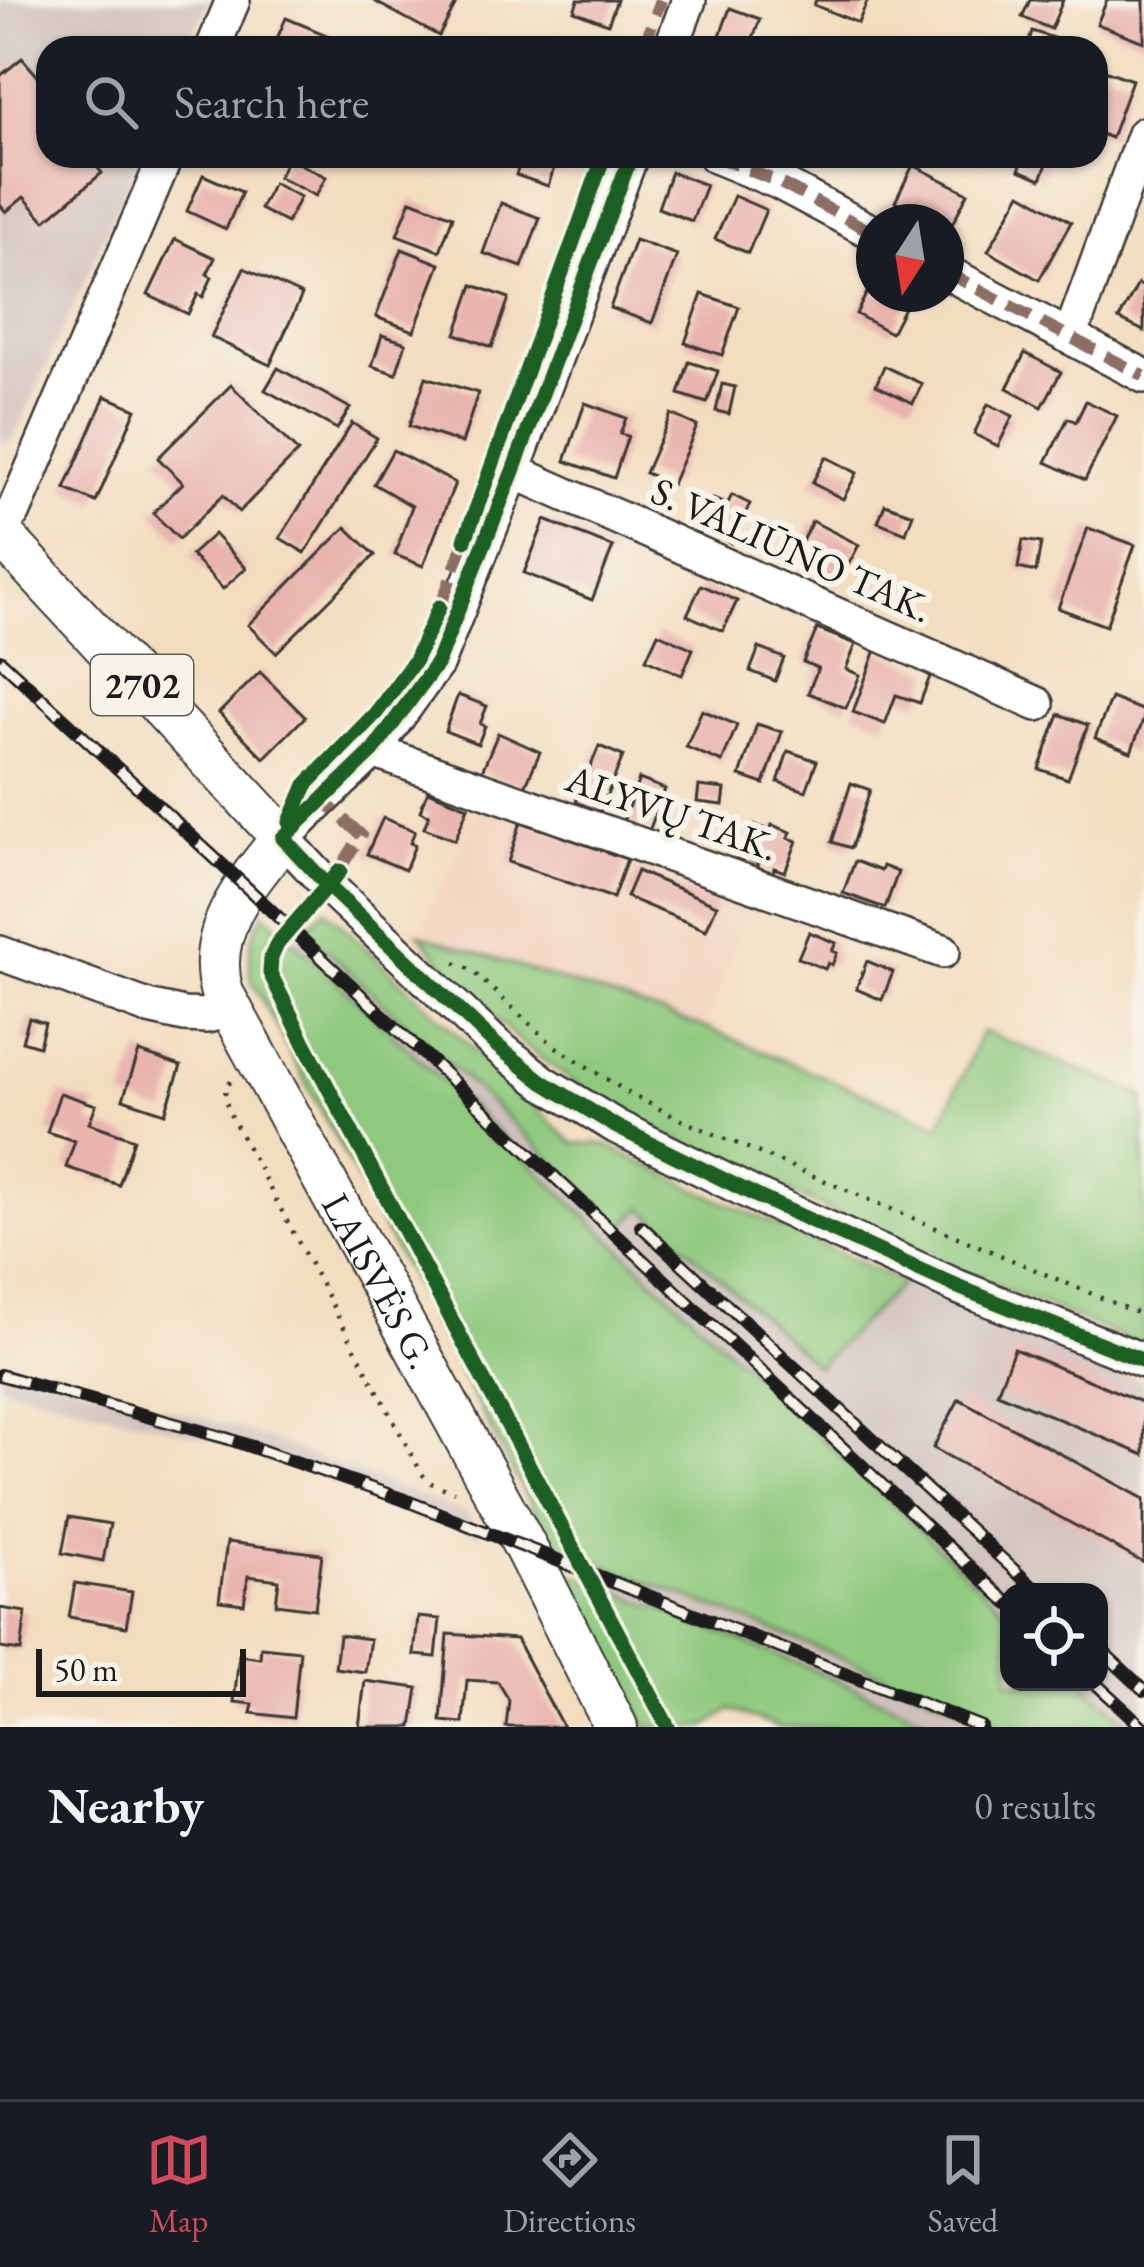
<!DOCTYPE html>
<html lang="en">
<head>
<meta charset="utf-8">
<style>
	:root { --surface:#171b24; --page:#20242c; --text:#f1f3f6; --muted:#9ea1a6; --line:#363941; --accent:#d1495b }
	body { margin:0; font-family:"EB Garamond",serif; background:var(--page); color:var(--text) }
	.controls { position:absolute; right:36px; bottom:36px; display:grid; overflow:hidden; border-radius:24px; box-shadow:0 3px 9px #0004 }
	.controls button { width:108px; height:108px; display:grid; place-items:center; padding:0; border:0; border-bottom:3px solid var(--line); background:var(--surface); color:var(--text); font:60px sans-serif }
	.compass { position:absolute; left:856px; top:204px; width:108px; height:108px; border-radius:50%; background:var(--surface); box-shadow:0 3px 9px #0004; rotate:192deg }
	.scale { position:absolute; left:36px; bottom:30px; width:210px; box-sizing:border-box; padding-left:12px; border:6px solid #1c1c1c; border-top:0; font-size:33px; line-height:42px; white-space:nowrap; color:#1c1c1c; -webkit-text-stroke:9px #f7f3e8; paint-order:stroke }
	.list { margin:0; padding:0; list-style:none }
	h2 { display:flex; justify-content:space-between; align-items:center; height:156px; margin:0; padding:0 48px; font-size:51px }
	h2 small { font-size:39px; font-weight:400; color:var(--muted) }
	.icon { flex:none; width:66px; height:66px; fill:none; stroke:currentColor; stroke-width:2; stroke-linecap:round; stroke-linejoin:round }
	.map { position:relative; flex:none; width:1144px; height:1727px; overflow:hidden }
	.search { position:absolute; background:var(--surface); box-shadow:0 3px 9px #0004; left:36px; right:36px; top:36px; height:132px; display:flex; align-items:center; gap:30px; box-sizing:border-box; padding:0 42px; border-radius:36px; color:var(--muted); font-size:45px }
	.sheet { height:372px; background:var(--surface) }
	nav { display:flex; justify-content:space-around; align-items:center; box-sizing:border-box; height:168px; border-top:3px solid var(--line); background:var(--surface); font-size:33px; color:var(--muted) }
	nav a { display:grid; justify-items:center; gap:6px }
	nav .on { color:var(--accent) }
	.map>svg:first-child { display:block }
	.built { fill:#f3d4bf }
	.industrial { fill:#cfc0bb }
	.green { fill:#8fc97e; stroke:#56724d; stroke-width:3 }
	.building { fill:#e9b4ae }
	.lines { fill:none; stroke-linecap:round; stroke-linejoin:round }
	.minor-casing { stroke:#3c3934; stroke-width:38 }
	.major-casing { stroke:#3c3934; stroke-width:46 }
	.path { stroke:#3c3934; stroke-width:4.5; stroke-dasharray:3 9; stroke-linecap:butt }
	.minor { stroke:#fff; stroke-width:33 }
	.major { stroke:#fff; stroke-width:42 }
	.rail-casing { stroke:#1c1c1c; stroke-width:14 }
	.rail { stroke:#f7f3e8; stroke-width:9; stroke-dasharray:27; stroke-linecap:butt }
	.quiet { stroke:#8d6e63; stroke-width:12; stroke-dasharray:24 12; stroke-linecap:butt }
	.cycleway-casing { stroke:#f7f3e8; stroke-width:22 }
	.cycleway { stroke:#1b5e20; stroke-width:15 }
	.labels { text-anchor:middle; stroke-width:12; stroke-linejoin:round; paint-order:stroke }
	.shield { fill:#f7f3e8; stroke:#5e5c59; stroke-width:3 }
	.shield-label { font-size:36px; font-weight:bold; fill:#1c1c1c }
	.street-label { font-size:39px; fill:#1c1c1c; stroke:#f7f3e8 }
</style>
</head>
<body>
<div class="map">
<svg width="1144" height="1727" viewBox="0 0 1144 1727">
	<rect width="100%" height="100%" fill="#f7f3e8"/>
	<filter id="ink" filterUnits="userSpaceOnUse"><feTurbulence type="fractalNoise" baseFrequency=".00833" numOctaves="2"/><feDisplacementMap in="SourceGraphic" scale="24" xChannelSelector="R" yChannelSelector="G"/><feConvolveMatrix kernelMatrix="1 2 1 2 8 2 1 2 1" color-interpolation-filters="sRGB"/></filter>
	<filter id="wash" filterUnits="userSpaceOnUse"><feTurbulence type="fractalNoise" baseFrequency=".004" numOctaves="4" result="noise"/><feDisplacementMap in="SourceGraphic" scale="48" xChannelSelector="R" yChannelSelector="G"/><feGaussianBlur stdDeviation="2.7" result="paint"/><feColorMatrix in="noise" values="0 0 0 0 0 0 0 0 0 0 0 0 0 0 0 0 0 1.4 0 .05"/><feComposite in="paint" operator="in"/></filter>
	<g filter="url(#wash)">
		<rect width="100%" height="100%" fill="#f3ddbf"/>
		<!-- built -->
		<polygon class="built" points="484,800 752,896 706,1028 419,934"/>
		<!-- industrial -->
		<g class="industrial">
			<polygon points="0,0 209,0 188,48 48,48 48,156 140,156 14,439 0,443"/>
			<polygon points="305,930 623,1226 642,1207 817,1367 903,1282 1144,1382 1144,1727 1131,1727 1083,1682 1099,1682 1099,1592 1009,1592 1009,1614 294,940"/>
			<polygon points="0,1363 234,1427 468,1514 481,1537 274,1460 168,1428 0,1385"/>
			<polygon points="593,1561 808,1644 1010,1727 944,1727 802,1665 607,1588"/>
		</g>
		<!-- green -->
		<g class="green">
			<polygon points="325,909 573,1143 604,1144 694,1188 903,1282 817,1367 643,1208 623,1226 305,930"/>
			<path d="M264,913L1009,1614V1682H1083L1131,1727H1010L808,1644L552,1545L251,979C248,953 249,936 264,913Z"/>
			<polygon points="419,934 706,1028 940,1125 982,1031 1144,1095 1144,1346 957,1270 629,1117 575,1083 527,1048 471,996"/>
			<polygon points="565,1571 802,1665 944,1727 778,1727 731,1710 705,1727 647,1727"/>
		</g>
		<g id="blocks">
			<!-- building -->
			<g class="building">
				<polygon points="372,0 458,0 439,36"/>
				<polygon points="578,0 617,0 608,24 574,11"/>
				<polygon points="816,0 868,0 858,23 814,5"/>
				<polygon points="1030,0 1063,0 1051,29 1022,17"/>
				<polygon points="1107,0 1144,0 1144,42 1097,24"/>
				<polygon points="730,8 760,19 753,38 764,42 762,48 727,48 717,44"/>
				<polygon points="286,18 329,36 341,48 273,48"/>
				<polygon points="1032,31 1068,43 1066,48 1027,48"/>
				<polygon points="22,58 48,88 48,156 88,156 102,173 45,221 24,197 6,212 0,205 0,76"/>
				<polygon points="1096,67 1132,80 1111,138 1096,132"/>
				<polygon points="522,156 558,156 548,186 516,175"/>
				<polygon points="1025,156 1050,156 1041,179 1019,170"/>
				<polygon points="288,158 326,177 316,196 278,177"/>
				<polygon points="913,165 968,193 949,230 946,228 946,222 934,222 895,202"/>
				<polygon points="671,172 706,185 692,221 658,208"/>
				<polygon points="203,175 242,192 226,229 187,211"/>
				<polygon points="273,183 300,197 287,223 260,209"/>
				<polygon points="1021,193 1071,222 1039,280 988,251"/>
				<polygon points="734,196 766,210 748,253 715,239"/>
				<polygon points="411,200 453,216 440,251 397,235"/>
				<polygon points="501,203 540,218 522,267 483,253"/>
				<polygon points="175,239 215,258 207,274 212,277 203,297 198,294 188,314 148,295"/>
				<polygon points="635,240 677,255 652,323 610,308"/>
				<polygon points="402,249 440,264 414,331 376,317"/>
				<polygon points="244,268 302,295 270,365 211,337"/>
				<polygon points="874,279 874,294 901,294 909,298 891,333 856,314"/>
				<polygon points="1138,284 1144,287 1144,331 1119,319"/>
				<polygon points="473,285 509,298 492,347 456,334"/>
				<polygon points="702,294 739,307 722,355 685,343"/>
				<polygon points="382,335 406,343 396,374 372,366"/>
				<polygon points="1025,353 1061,372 1042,407 1007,388"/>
				<polygon points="689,362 718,371 707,403 679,394"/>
				<polygon points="884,366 922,384 913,403 876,385"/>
				<polygon points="278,368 350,408 337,429 265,390"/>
				<polygon points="426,377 478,393 462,443 409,426"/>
				<polygon points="722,384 735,387 729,414 716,411"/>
				<polygon points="231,385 298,452 239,512 223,495 179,539 153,513 183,483 158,458"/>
				<polygon points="105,396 136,409 96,502 65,489"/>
				<polygon points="1086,401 1117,416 1085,480 1046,462 1068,418 1076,422"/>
				<polygon points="585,403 626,418 620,434 628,436 614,478 565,461"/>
				<polygon points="988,404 1013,416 998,446 974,434"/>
				<polygon points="671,414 697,426 672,484 645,473"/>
				<polygon points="352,423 377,438 305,553 280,538"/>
				<polygon points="393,450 455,483 423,566 395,555 412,506 374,484"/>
				<polygon points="826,457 857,473 843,499 812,483"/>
				<polygon points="732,495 750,504 731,543 699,527 713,499 727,505"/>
				<polygon points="885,504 913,514 906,533 878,522"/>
				<polygon points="545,520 613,547 592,600 524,573"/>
				<polygon points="812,521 859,545 839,582 793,559"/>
				<polygon points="346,527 375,555 276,653 248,625"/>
				<polygon points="1088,528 1135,545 1106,626 1058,608"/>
				<polygon points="214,534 246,568 223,589 191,555"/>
				<polygon points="1023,540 1041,543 1036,572 1018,568"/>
				<polygon points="701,585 737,601 723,631 687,615"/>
				<polygon points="817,629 856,644 846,669 860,675 846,708 808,693 818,668 803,662"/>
				<polygon points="658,633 693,649 682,675 646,659"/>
				<polygon points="759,648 784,658 775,681 750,671"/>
				<polygon points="876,650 932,671 920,703 896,695 885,724 853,712"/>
				<polygon points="260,672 305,717 264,758 219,713"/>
				<polygon points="458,695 487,706 480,724 485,726 478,744 445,731"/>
				<polygon points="1111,698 1144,711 1144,718 1131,752 1095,738"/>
				<polygon points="702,710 737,725 722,762 686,747"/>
				<polygon points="1059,714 1088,725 1068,779 1039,769"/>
				<polygon points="757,724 782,732 764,784 740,776"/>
				<polygon points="498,733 540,752 524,789 482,771"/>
				<polygon points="599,746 623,756 600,812 576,802"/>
				<polygon points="788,751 817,761 806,791 778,782"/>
				<polygon points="639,779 665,789 649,831 623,821"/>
				<polygon points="851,783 870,790 851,848 832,842"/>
				<polygon points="699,786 725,789 723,805 697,802"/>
				<polygon points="428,791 468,807 455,840 424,828 429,815 420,811"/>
				<polygon points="383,818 415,831 410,843 415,845 405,870 367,854"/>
				<polygon points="521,822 627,859 613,898 508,862"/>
				<polygon points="755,825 770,831 772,825 791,832 788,838 797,841 785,872 774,868 773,873 756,867 758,863 743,857"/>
				<polygon points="855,861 881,871 883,866 898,872 885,908 843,893"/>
				<polygon points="637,871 717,905 706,930 626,897"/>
				<polygon points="809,932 836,943 832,951 837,953 832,965 828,963 825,969 798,958"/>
				<polygon points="867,961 893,972 882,1000 856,989"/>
				<polygon points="29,1018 45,1023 39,1046 22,1041"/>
				<polygon points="139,1052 181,1066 165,1113 123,1099"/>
				<polygon points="60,1093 96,1105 89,1123 134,1139 119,1185 66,1167 75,1141 47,1132"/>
				<polygon points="1014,1349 1144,1403 1144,1455 997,1393"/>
				<polygon points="959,1399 1144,1499 1144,1563 933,1448"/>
				<polygon points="69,1517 110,1524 103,1561 62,1553"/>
				<polygon points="227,1542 322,1554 315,1609 276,1604 279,1580 248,1576 244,1604 219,1601"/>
				<polygon points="75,1583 132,1592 126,1627 69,1617"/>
				<polygon points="0,1608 26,1612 21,1651 0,1648"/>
				<polygon points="418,1617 440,1619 436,1657 414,1655"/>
				<polygon points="448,1634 516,1639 563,1727 506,1727 509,1700 498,1682 467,1680 463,1723 441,1721"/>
				<polygon points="339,1635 370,1639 365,1672 335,1668"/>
				<polygon points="261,1647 300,1651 293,1718 251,1713 253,1704 234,1702 239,1655 260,1658"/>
				<polygon points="365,1681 418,1688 412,1727 359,1727"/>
			</g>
		</g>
	</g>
	<g filter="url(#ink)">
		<use href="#blocks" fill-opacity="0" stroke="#3c3934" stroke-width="3"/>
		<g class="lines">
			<!-- minor casing -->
			<g class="minor-casing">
				<g id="minor">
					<polyline points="213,48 233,0"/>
					<polyline points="671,48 689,0"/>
					<polyline points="631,156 513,471 437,663 373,751 283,838 328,886 496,1045 543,1082 617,1127 761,1198 958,1287 1144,1361"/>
					<polyline points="715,156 778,182 874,233"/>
					<polyline points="946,272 1144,376"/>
					<polyline points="1070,337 1144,134"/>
					<polyline points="513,471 1037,704"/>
					<polyline points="0,523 13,513 24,488 166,156"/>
					<polyline points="373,751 943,951"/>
					<polyline points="0,953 148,1007 184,1015 207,1016 230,1011"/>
				</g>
			</g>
			<!-- major casing -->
			<g class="major-casing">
				<g id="major">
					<path id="s1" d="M0,533L283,838C247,882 204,932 222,993L524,1545L616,1727"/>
				</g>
			</g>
			<!-- path -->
			<g class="path">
				<polyline points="455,963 470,969 553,1045 627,1092 679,1119 1144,1316"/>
				<polyline points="231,1082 226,1085 225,1096 228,1110 422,1474 431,1483 454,1492"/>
			</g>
			<!-- minor -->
			<use href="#minor" class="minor"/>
			<!-- major -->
			<use href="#major" class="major"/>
			<!-- rail casing -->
			<g class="rail-casing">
				<g id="rail">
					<polyline points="0,660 244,885 1009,1604"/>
					<polyline points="641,1226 1038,1592"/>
					<polyline points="0,1375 229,1439 402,1499 981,1727"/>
					<polyline points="1099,1648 1144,1690"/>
					<polyline points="1094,1682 1143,1727"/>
				</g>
			</g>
			<!-- rail -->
			<use href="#rail" class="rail"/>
			<!-- quiet -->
			<g class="quiet">
				<polyline points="643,48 661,0"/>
				<polyline points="715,156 778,182 874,233"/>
				<polyline points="946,272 1144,376"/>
				<polyline points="442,602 467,534"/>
				<polyline points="317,795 361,835 335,877"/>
			</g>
			<!-- cycleway casing -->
			<g class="cycleway-casing">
				<g id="cycleway">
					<polyline points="465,540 604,156"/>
					<polyline points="290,822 306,785 376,713 415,660 439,607"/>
					<polyline points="283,838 328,886 496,1045 543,1082 617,1127 761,1198 958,1287 1144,1361"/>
					<polyline points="283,838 373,751 437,663 513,471 631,156"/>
					<polyline points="340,871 277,944 271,958 270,973 305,1044 668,1727"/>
				</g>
			</g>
			<!-- cycleway -->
			<use href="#cycleway" class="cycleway"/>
		</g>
	</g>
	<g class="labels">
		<!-- shield labels -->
		<rect class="shield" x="91" y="655" width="102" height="60" rx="9"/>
		<g class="shield-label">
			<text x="142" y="698">2702</text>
		</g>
		<!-- street labels -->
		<g class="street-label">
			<text transform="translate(792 549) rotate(24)" y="14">S. VALIŪNO TAK.</text>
			<text transform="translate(672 812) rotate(19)" y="14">ALYVŲ TAK.</text>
			<text dy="14" stroke="none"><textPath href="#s1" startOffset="918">LAISVĖS G.</textPath></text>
		</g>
	</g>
</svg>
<div class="controls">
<button><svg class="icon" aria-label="locate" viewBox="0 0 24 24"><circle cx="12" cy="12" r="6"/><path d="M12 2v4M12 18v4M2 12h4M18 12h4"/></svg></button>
</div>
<svg class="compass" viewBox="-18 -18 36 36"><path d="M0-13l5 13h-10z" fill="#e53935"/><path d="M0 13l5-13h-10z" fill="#9ea1a6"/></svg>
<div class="scale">50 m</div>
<div class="search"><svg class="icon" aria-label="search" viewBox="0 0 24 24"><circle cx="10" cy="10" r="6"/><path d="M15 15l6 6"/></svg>Search here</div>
</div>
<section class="sheet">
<h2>Nearby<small>0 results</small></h2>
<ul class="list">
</ul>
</section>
<nav>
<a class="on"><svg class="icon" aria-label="map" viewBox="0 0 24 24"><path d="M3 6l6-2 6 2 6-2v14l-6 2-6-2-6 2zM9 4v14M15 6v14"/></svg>Map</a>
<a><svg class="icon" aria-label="directions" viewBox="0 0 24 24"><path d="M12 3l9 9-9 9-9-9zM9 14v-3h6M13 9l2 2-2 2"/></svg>Directions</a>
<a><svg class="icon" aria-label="saved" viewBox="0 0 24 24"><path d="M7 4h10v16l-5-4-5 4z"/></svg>Saved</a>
</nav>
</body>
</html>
